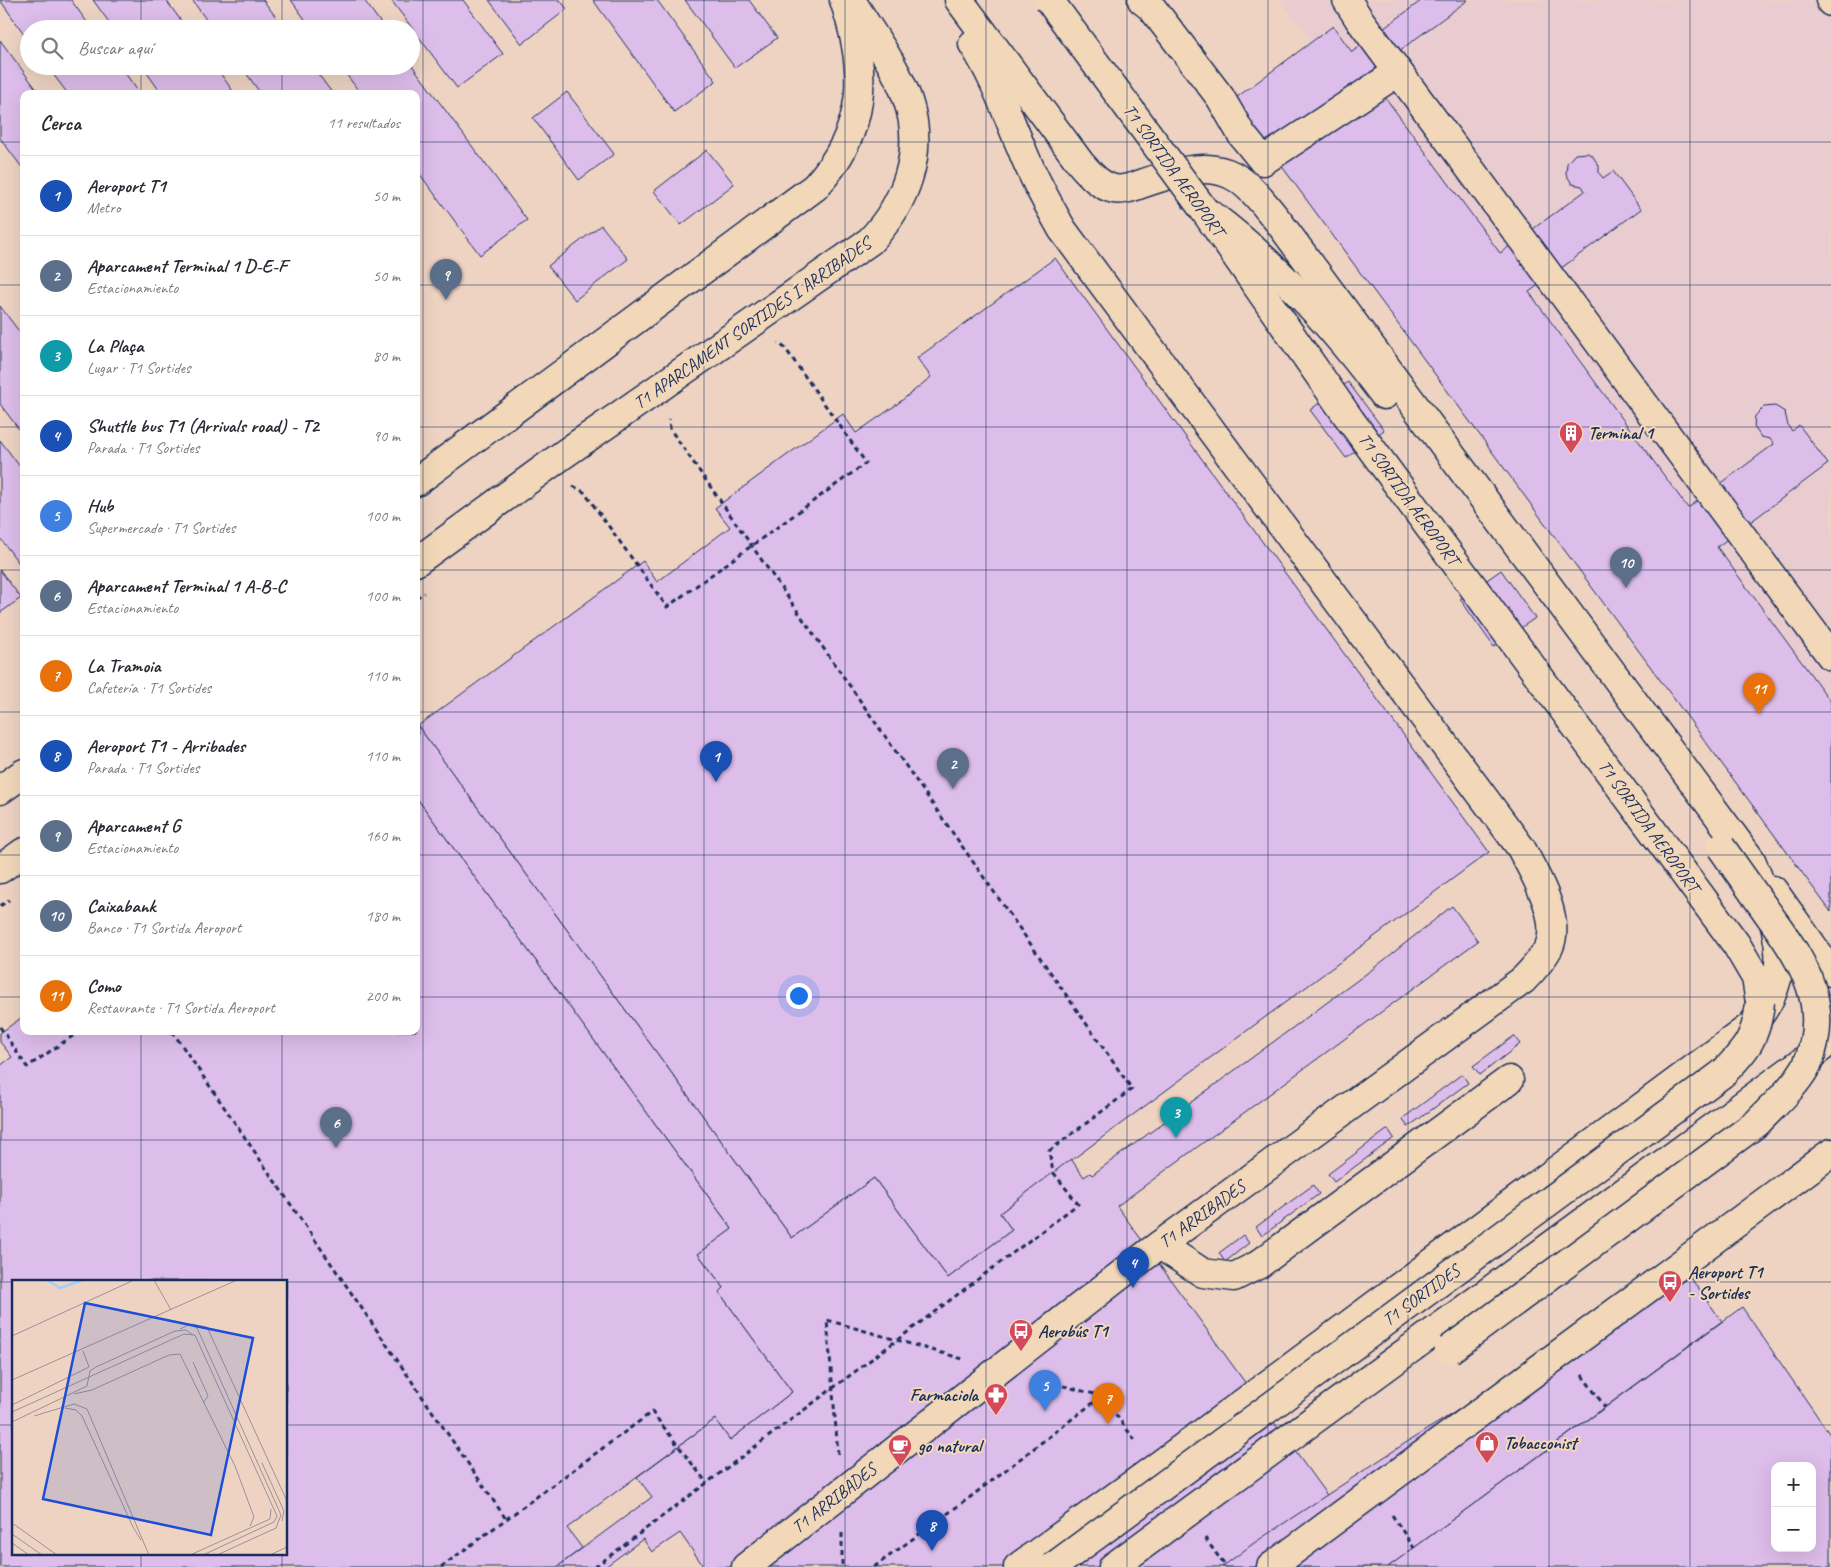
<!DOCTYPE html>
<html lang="es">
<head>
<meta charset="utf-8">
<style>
	:root { --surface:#fff; --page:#f7f7f7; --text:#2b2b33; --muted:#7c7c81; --line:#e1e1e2; --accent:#7c3aed }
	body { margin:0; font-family:Caveat,sans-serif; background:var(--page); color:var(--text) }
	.controls { position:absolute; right:15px; bottom:15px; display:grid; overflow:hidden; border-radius:10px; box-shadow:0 5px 20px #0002 }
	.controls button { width:45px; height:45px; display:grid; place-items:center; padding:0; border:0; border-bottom:1px solid var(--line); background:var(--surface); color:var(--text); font:25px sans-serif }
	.you { position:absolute; left:798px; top:995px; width:18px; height:18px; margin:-12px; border:4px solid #fff; border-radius:50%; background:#1a73e8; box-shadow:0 0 0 8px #1a73e833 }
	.badge { display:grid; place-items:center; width:32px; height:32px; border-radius:50%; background:var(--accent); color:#fff; font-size:16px; font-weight:700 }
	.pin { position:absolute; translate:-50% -41px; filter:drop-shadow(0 1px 2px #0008) }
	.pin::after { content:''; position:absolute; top:26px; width:18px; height:15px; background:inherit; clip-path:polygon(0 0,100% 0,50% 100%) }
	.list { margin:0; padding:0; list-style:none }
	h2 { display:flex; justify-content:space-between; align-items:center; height:65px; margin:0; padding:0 20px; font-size:21px }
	h2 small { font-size:16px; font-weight:400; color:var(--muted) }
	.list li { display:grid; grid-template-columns:32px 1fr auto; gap:15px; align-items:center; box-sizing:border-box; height:80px; padding:0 20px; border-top:1px solid var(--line) }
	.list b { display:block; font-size:19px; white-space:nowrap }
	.list p { margin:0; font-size:16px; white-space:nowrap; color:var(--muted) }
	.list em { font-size:16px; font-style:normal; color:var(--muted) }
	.icon { flex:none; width:28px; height:28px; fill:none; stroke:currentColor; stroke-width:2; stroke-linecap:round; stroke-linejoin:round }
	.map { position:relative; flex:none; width:1831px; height:1567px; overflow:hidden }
	.search { position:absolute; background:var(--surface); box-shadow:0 5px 20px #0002; left:20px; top:20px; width:400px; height:55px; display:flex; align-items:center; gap:12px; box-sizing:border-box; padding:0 18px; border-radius:28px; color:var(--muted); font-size:19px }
	.panel { position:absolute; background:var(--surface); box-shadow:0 5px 20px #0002; left:20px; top:90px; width:400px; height:945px; border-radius:10px }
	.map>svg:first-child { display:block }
	.built { fill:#e9cccf }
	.building { fill:#ddbdea; stroke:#1b2f5e; fill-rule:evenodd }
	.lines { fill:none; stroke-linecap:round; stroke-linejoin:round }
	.minor-casing { stroke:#1b2f5e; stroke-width:31 }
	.major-casing { stroke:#1b2f5e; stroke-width:31 }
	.path { stroke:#1b2f5e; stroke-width:3; stroke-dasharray:5 4; stroke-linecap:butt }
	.minor { stroke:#f2d8b9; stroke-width:28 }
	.major { stroke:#f2d8b9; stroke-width:28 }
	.minor-bridge-casing { stroke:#1b2f5e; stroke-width:31; stroke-linecap:butt }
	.major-bridge-casing { stroke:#1b2f5e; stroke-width:31; stroke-linecap:butt }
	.minor-bridge { stroke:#f2d8b9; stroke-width:28 }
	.major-bridge { stroke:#f2d8b9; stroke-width:28 }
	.grid { fill:none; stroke:#1b2f5e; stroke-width:1; stroke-opacity:0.55 }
	.labels { text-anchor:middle; stroke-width:4; stroke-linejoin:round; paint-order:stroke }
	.street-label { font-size:18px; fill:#1b2f5e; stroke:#f2d8b9 }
	.poi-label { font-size:18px; font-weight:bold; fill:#1b2f5e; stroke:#f2d8b9; text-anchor:start }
	.inset-river { fill:none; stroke:#a1d0fd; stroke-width:2.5 }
	.inset-road { fill:none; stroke:#9a919b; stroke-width:1 }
	.view { fill:#1d4ed8; fill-opacity:0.15; stroke:#1d4ed8; stroke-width:2.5 }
	.inset-edge { fill:none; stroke:#1b2f5e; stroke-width:2.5 }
</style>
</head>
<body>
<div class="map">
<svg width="1831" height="1567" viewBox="0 0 1831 1567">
	<rect width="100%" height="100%" fill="#eed3c3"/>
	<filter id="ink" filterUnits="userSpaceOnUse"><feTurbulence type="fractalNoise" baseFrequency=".02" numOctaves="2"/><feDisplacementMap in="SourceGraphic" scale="10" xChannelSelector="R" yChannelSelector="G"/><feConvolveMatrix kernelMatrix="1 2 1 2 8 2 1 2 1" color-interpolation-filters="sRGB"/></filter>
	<g filter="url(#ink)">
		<!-- built -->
		<polygon class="built" points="1281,0 1831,0 1831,702 1333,26 1312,42"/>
		<!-- building -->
		<g class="building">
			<polygon points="0,0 71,0 92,29 29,29 29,41"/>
			<polygon points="93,0 166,0 187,29 114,29"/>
			<polygon points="192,0 263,0 285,29 213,29"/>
			<polygon points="291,0 364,0 385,29 312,29"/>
			<polygon points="391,0 463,0 503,54 457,88"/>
			<polygon points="489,0 560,0 567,9 522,44"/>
			<polygon points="593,0 657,0 716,81 674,112"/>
			<polygon points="685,0 749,0 777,38 735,68"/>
			<polygon points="1422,0 1468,0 1368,74 1500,253 1585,191 1582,186 1572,184 1566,174 1567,163 1575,154 1587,153 1592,155 1599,166 1599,173 1603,178 1613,171 1641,209 1529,292 1688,508 1774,444 1770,439 1761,437 1754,427 1755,416 1764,407 1775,406 1785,412 1788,426 1792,431 1799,425 1828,464 1717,547 1831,702 1831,912 1233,100 1333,26 1352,52"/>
			<polygon points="0,40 40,94 24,94 24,170 0,138"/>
			<polygon points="411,64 527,220 480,255 416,169 416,94 361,94 340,66 411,66"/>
			<polygon points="47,66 120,66 140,94 68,94"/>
			<polygon points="142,66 215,66 235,94 162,94"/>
			<polygon points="241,66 312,66 333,94 261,94"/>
			<polygon points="567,92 614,154 579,180 533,118"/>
			<polygon points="707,150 734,184 681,225 654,191"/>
			<polygon points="601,225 628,259 575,300 548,266"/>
			<polygon points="1055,258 1489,852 1000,1213 1012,1230 948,1278 874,1178 792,1238 418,726 643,561 657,582 730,527 715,508 843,414 856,433 896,405 931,377 917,358"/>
			<polygon points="0,306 24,338 24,436 0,404"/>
			<polygon points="1348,382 1384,430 1346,458 1310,410"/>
			<polygon points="0,440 24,472 24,570 0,538"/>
			<polygon points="0,570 21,598 0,613"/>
			<polygon points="1501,570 1535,618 1494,647 1460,599"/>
			<polygon points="418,726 792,1238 874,1178 948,1278 1012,1230 1000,1213 1071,1159 1084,1177 1090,1173 1092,1175 1374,968 1452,906 1478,941 1117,1206 1379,1567 704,1567 680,1533 652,1552 643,1539 605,1567 557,1567 652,1497 637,1477 715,1419 730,1440 792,1392 719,1292 724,1288 698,1254 732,1229 416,797"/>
			<path d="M416,797L732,1229L698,1254L724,1288L719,1292L792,1392L730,1440L715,1419L567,1528L582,1548L557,1567H0V1066L12,1057L0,1042V1033L24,1016V1031H416ZM14,1281H286V1553H14Z"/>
			<polygon points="1514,1036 1520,1044 1480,1075 1473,1066"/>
			<polygon points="1462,1074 1468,1083 1408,1127 1402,1119"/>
			<polygon points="1388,1129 1394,1138 1334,1182 1328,1174"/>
			<polygon points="1313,1185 1319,1194 1262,1236 1256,1227"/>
			<polygon points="1243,1235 1249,1243 1225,1262 1219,1253"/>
			<polygon points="1687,1273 1722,1321 1388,1567 1222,1567 1254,1543 1407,1442 1561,1346"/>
			<path d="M1742,1307L1831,1436V1567H1388ZM1775,1466H1812V1548H1775Z"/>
		</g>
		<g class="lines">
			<!-- minor casing -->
			<g class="minor-casing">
				<g id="minor">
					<path d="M959,0L1081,164C1090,174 1100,186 1114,189C1124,191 1135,186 1144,183C1171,174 1200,163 1227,173C1248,181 1264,204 1278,221L1751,860C1775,921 1801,971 1750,1027L1154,1469L1018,1567"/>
					<polyline points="1142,0 1152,8 1220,97 1242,135 1263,161 1398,72"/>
					<polyline points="1347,0 1359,19 1831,656"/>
					<polyline points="1830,0 1831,2"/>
					<path d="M1210,214C1277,264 1334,328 1384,395"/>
					<path d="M416,482L815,187C868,129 868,71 844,0"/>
					<polyline points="0,790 24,773"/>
					<polyline points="1773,890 1831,972"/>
					<polyline points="1160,1245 1203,1273 1234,1277 1258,1265 1509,1080"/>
					<path d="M746,1567L1150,1252L1523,980C1533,970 1542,960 1549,947C1562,918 1534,873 1521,848L1062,229C1047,202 1032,176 1021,147C1006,112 994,76 973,44"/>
					<polyline points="1113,1567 1810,1056 1822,1047 1831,1036"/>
					<polyline points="1271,1567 1831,1153"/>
				</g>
			</g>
			<!-- major casing -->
			<g class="major-casing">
				<g id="major">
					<polyline points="1204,210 1351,421 1736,944 1756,978 1760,1002"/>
					<path d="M416,562L564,454L870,241C906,203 925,152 908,101C896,65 870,32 851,0"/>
					<polyline points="0,869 24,852"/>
				</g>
			</g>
			<!-- path -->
			<g class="path">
				<polyline points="573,486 584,492 667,607 866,463 785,348 778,343"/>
				<polyline points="416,598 424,593"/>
				<polyline points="0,906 9,900"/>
				<polyline points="0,1027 27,1067 80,1031"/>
				<polyline points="172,1031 506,1519"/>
				<polyline points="1582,1375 1605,1407"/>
				<polyline points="1037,1379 1102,1396 1137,1443"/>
				<polyline points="838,1454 827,1320 963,1359"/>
				<polyline points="1392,1515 1414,1548"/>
				<polyline points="842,1533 842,1567"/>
				<polyline points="1205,1538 1226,1567"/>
				<polyline points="441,1567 652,1412 707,1483"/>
				<polyline points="595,1567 1078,1204 1053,1172 1049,1151 1132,1089 670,429 669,419"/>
				<polyline points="874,1567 969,1498 1102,1396"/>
			</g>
			<!-- minor -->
			<use href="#minor" class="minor"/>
			<!-- major -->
			<use href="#major" class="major"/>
			<!-- minor-bridge casing -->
			<g class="minor-bridge-casing">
				<path id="minor-bridge" d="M1449,1350L1757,1123C1774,1105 1795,1087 1807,1065C1831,1007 1805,964 1772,919C1755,895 1738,871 1721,847"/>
			</g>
			<!-- major-bridge casing -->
			<g class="major-bridge-casing">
				<g id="major-bridge">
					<polyline points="1049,0 1204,210"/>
					<path d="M1053,1567L1722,1074C1746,1050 1757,1037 1760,1002"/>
				</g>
			</g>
			<!-- minor-bridge -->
			<use href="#minor-bridge" class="minor-bridge"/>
			<!-- major-bridge -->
			<use href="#major-bridge" class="major-bridge"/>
		</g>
	</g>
	<!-- grid -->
	<path class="grid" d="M141,0V29M282,0V29M423,0V1567M563,0V1567M704,0V1567M845,0V1567M986,0V1567M1127,0V1567M1268,0V1567M1408,0V1567M1549,0V1567M1690,0V1567M141,66V94M282,66V94M0,142H24M416,142H1831M0,285H24M416,285H1831M0,427H24M416,427H1831M0,570H24M416,570H1831M0,712H24M416,712H1831M0,855H24M416,855H1831M0,997H24M416,997H1831M141,1031V1281M282,1031V1281M0,1140H1831M0,1282H14M286,1282H1831M0,1425H14M286,1425H1831M141,1553V1567M282,1553V1567"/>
	<!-- icons -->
	<defs>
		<g id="building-pin" transform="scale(1.25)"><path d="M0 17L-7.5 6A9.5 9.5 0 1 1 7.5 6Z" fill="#d1495b" stroke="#f2d8b9"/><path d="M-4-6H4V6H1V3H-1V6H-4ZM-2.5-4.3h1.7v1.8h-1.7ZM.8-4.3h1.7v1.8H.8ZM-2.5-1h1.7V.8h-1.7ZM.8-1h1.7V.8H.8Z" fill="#fff"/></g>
		<g id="bus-pin" transform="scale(1.25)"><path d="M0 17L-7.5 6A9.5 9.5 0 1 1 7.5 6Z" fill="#d1495b" stroke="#f2d8b9"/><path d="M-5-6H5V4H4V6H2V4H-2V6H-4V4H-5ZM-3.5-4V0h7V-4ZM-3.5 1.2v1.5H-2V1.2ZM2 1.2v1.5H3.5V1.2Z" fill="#fff"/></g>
		<g id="pharmacy-pin" transform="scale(1.25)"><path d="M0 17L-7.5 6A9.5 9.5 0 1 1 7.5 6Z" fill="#d1495b" stroke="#f2d8b9"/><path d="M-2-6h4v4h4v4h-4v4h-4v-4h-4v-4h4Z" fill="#fff"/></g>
		<g id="shop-pin" transform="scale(1.25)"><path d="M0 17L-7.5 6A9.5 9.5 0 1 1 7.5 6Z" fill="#d1495b" stroke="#f2d8b9"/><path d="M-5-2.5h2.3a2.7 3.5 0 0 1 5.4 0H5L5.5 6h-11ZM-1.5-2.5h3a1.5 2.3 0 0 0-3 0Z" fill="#fff"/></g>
		<g id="cafe-pin" transform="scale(1.25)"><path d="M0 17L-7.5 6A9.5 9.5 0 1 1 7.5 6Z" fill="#d1495b" stroke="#f2d8b9"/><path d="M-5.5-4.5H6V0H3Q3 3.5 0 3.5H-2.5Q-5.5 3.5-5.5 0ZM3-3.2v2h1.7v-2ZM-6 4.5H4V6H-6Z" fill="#fff"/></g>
	</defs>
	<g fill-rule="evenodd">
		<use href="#building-pin" x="1571" y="433"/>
		<use href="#bus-pin" x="1670" y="1282"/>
		<use href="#bus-pin" x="1021" y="1331"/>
		<use href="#pharmacy-pin" x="996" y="1395"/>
		<use href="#shop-pin" x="1487" y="1443"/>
		<use href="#cafe-pin" x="900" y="1446"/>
	</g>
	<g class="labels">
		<!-- street labels -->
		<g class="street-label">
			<text transform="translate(1174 170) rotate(54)" y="6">T1 SORTIDA AEROPORT</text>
			<text transform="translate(752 323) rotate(-35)" y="6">T1 APARCAMENT SORTIDES I ARRIBADES</text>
			<text transform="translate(1409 499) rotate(54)" y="6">T1 SORTIDA AEROPORT</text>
			<text transform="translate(1649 826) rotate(54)" y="6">T1 SORTIDA AEROPORT</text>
			<text transform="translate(1202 1214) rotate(-36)" y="6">T1 ARRIBADES</text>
			<text transform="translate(1421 1295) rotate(-36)" y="6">T1 SORTIDES</text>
			<text transform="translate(834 1498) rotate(-38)" y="6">T1 ARRIBADES</text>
		</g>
		<!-- poi labels -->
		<g class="poi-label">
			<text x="1588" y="439">Terminal 1</text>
			<text x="1688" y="1278">Aeroport T1<tspan x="1688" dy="21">- Sortides</tspan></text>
			<text x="1038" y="1337">Aerobús T1</text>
			<text x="978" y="1401" text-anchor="end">Farmaciola</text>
			<text x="1504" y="1449">Tobacconist</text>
			<text x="918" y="1452">go natural</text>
		</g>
	</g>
	<!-- overview -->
	<g transform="translate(12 1280)">
		<rect width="275" height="275" fill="#eed3c3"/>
		<path class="inset-river" d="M35,0L48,8L71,0"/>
		<path class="inset-road" d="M142,0L159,30M180,44L195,47L275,221M168,49L178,44L185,48L269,235L264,248L205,275M0,56L122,0M181,82L196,116L191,123M0,100L225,0M62,114L80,110L157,75L168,74L223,186L242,237L238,246M0,125L77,87L71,71M53,128L64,130L70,136L121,247L129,260M0,132L172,54L183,55L265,236L262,242L191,275M22,136L62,124L75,129L137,275M0,142L75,106L78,91L84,87L163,51L174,50L181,55M250,183L272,231L270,241M0,243L45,275M0,254L30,275M0,263L17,275M178,275L258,239L259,229M258,275L275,267"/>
		<path class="view" d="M73,23L241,58L199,255L31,219Z"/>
		<rect width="275" height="275" class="inset-edge"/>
	</g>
</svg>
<div class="controls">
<button>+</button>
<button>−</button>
</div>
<div class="you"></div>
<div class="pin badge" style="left:716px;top:782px;background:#1a4fb4">1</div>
<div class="pin badge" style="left:953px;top:789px;background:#5c6f8a">2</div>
<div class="pin badge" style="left:1176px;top:1138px;background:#0f9aa8">3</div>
<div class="pin badge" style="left:1133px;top:1288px;background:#1a4fb4">4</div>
<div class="pin badge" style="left:1045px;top:1411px;background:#3f7fe0">5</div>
<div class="pin badge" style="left:336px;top:1148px;background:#5c6f8a">6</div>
<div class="pin badge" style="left:1108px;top:1424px;background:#e8710a">7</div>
<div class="pin badge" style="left:932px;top:1551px;background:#1a4fb4">8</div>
<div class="pin badge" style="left:446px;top:300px;background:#5c6f8a">9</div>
<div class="pin badge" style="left:1626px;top:588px;background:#5c6f8a">10</div>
<div class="pin badge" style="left:1759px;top:714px;background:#e8710a">11</div>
<div class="search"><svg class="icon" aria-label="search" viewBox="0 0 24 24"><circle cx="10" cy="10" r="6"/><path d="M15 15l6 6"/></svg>Buscar aquí</div>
<section class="panel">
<h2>Cerca<small>11 resultados</small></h2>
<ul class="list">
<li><span class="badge" style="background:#1a4fb4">1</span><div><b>Aeroport T1</b><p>Metro</p></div><em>50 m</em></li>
<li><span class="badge" style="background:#5c6f8a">2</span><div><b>Aparcament Terminal 1 D-E-F</b><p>Estacionamiento</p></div><em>50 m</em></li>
<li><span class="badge" style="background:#0f9aa8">3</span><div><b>La Plaça</b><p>Lugar · T1 Sortides</p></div><em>80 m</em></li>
<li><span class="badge" style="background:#1a4fb4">4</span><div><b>Shuttle bus T1 (Arrivals road) - T2</b><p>Parada · T1 Sortides</p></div><em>90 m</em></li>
<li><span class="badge" style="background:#3f7fe0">5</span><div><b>Hub</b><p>Supermercado · T1 Sortides</p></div><em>100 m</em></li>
<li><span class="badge" style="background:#5c6f8a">6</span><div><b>Aparcament Terminal 1 A-B-C</b><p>Estacionamiento</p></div><em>100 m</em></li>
<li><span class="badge" style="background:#e8710a">7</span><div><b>La Tramoia</b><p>Cafetería · T1 Sortides</p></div><em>110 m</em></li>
<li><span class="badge" style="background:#1a4fb4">8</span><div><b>Aeroport T1 - Arribades</b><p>Parada · T1 Sortides</p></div><em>110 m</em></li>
<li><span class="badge" style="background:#5c6f8a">9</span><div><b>Aparcament G</b><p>Estacionamiento</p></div><em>160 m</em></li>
<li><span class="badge" style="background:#5c6f8a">10</span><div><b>Caixabank</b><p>Banco · T1 Sortida Aeroport</p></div><em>180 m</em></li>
<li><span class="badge" style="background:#e8710a">11</span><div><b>Como</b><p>Restaurante · T1 Sortida Aeroport</p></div><em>200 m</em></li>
</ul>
</section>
</div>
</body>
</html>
